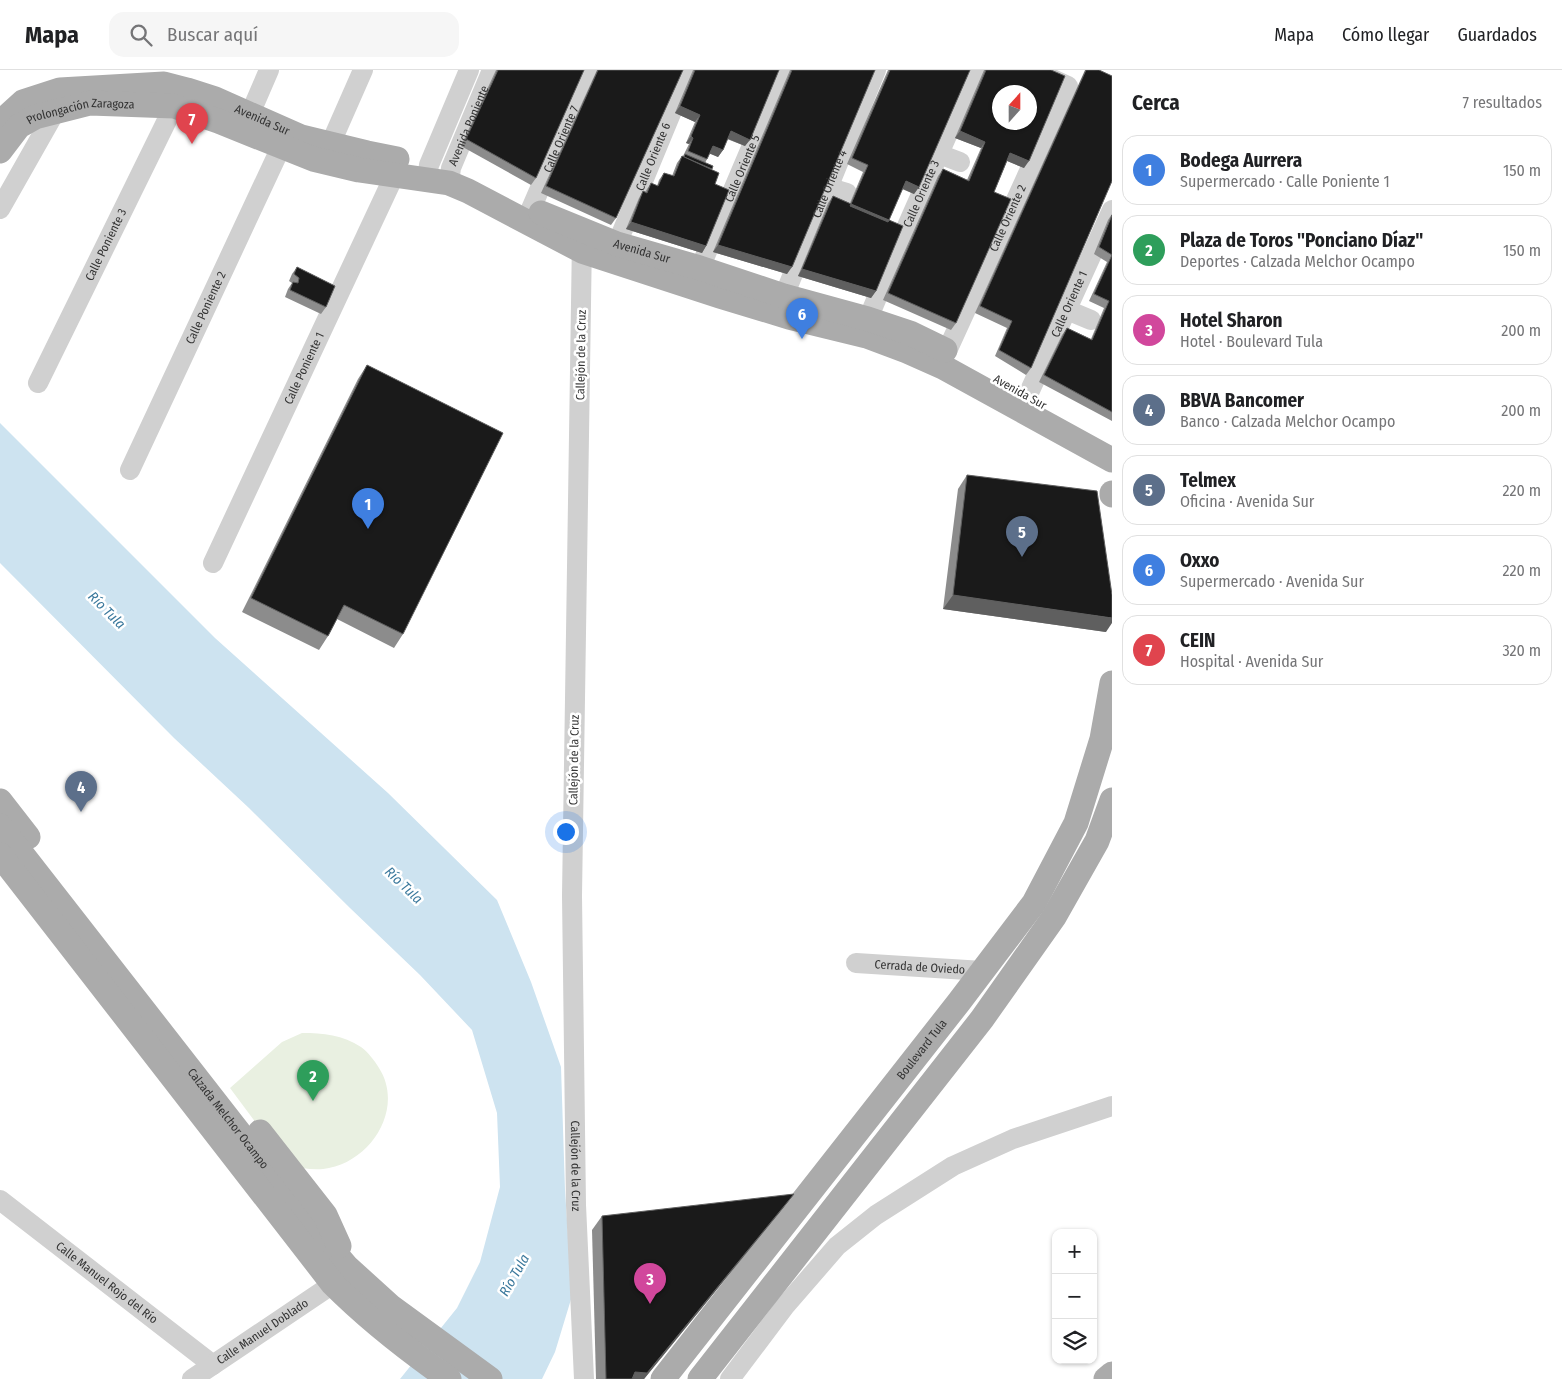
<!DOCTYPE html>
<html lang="es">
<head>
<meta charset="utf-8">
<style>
	:root { --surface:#fff; --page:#f6f6f6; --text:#202124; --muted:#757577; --line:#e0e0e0; --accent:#2563eb }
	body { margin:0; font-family:"Fira Sans Condensed",sans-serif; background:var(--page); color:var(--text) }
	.controls { position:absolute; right:15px; bottom:15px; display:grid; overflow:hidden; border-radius:10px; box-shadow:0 1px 4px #0004 }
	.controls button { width:45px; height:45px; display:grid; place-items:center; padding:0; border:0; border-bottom:1px solid var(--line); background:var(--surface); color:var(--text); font:25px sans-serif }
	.compass { position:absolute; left:992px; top:15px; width:45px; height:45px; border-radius:50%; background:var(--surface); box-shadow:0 1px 4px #0004; rotate:21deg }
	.you { position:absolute; left:565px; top:761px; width:18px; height:18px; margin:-12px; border:4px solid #fff; border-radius:50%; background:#1a73e8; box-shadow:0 0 0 8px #1a73e833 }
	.badge { display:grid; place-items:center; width:32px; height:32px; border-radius:50%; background:var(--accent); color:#fff; font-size:16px; font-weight:700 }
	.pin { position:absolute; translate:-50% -41px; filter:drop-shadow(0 1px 2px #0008) }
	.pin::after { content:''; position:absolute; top:26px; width:18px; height:15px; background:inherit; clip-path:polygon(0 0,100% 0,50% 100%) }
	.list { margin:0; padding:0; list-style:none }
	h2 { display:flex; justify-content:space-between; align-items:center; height:65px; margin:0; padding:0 20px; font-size:21px }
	h2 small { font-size:16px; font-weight:400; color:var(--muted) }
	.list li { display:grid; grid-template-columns:32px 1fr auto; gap:15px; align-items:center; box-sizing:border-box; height:70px; margin:0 10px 10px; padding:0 10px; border:1px solid var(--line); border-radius:15px }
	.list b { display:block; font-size:19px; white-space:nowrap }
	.list p { margin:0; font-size:16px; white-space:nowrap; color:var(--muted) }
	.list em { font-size:16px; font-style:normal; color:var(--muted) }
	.icon { flex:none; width:28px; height:28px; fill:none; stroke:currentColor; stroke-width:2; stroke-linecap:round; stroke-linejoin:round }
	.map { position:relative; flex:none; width:1112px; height:1309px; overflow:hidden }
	header { display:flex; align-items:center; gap:30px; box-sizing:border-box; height:70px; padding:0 25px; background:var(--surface); border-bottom:1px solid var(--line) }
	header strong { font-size:24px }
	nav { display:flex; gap:28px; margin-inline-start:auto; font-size:18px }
	.search { width:350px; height:45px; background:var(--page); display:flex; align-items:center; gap:12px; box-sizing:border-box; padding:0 18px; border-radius:15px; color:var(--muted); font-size:19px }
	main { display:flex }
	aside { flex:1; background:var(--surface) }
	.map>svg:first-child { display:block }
	.green { fill:#e9f0e1 }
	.water { fill:#cde3f0 }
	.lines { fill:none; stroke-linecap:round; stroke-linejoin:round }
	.minor { stroke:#d0d0d0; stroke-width:20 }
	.major { stroke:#ababab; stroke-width:25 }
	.wall { fill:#8c8c8c }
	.shaded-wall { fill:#5f5f5f }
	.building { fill:#1a1a1a; stroke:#5f5f5f; fill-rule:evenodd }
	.labels { text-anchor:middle; stroke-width:5; stroke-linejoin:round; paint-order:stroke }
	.street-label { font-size:12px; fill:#333; stroke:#fff }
	.water-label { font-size:14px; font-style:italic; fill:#3a789c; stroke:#fff }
</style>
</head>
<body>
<header>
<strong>Mapa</strong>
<div class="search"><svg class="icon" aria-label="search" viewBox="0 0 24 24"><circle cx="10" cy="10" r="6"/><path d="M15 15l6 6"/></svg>Buscar aquí</div>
<nav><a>Mapa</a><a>Cómo llegar</a><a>Guardados</a></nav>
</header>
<main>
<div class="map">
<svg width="1112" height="1309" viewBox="0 0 1112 1309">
	<rect width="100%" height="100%" fill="#fff"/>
	<!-- green -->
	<path class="green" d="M302,963C323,963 343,965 361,977C368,982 374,990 379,998C404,1037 373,1089 329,1098C316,1101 301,1098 287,1095L230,1018L282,972Z"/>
	<!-- water -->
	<polygon class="water" points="0,353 215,568 388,723 497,830 531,912 561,997 565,1120 572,1226 555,1282 542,1309 400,1309 457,1238 480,1192 500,1117 497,1043 472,960 420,905 350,838 249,738 174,668 0,493"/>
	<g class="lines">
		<!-- minor -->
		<g class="minor">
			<polyline points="244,58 269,0"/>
			<polyline points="330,75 363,0"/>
			<polyline points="939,84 960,92"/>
			<polyline points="427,108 429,95 469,0"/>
			<path id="s1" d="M449,113L451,98L492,0"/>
			<polyline points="827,117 847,123"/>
			<polyline points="0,139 55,42 57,33"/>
			<path id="s2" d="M531,139L591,0"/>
			<path id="s3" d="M582,168L572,826L576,1135L584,1309"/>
			<path id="s4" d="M613,188L617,174L689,0"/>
			<path id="s5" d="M695,213L700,198L784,0"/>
			<path id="s6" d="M784,226L876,0"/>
			<polyline points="1067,240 1091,250"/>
			<path id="s7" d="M868,249L907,156L976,0"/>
			<path id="s8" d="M947,281L1068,16L1037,2"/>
			<path id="s9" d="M38,313L174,36"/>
			<path id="s10" d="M1027,327L1112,140"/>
			<path id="s11" d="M130,400L281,77"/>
			<path id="s12" d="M213,493L395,104"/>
			<path id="s13" d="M856,893L983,901"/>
			<path id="s14" d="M0,1130L213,1295"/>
			<path id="s15" d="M192,1309L333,1214"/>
			<polyline points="730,1309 785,1236 837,1176 876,1145 953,1096 1013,1069 1112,1036"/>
		</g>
		<!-- major -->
		<g class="major">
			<path id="s16" d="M0,53L23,32L60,20L164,14L187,20L215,29L301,67L367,83L397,89"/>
			<path id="s17" d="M0,81L19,56L35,47L90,33L174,36L218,51L313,89L359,100L449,113L468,121L582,181L720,226L789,247L867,266L907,281L943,297L1112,390"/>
			<path id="s18" d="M541,143L617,174L700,198L784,226L868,249L910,263L945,280"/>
			<polyline points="1112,423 1112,425"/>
			<polyline points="0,731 28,767"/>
			<path id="s19" d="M0,756L312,1156L347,1197L390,1236L490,1309"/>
			<path d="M0,785L333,1214C370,1251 406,1279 449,1309"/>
			<polyline points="260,1062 325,1145 339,1176"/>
			<path id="s20" d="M663,1309L959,932L1034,833L1076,753L1102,669L1112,613"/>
			<polyline points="700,1309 982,949 1054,847 1097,771 1112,730"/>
			<polyline points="1106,1309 1112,1304"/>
		</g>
	</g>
	<!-- wall -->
	<g class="wall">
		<polygon points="496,0 584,0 536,108 531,115 461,76"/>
		<polygon points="597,0 683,0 616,148 611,155 541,123"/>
		<polygon points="693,0 779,0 745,76 727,69 723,80 718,87 710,83 705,93 712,99 715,114 706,176 702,183 626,159 639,128 643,121 645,122 651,113 657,116 659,110 664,103 672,106 677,93 682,86 683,86 689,74 686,73 695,52 675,43"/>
		<polygon points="790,0 875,0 787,204 713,182"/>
		<polygon points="888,0 970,0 919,117 914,124 902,119 889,150 876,221 871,228 798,206 828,133 833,126 850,133 863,102 847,94"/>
		<polygon points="984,0 1051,0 1024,98 1007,91 994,122 956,253 951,260 883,230 938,106 943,99 967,110 981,78 955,68"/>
		<polygon points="1085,0 1086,0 1031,298 1026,305 995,286 1007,258 975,243"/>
		<polygon points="1112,144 1112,351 1039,312 1062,265 1067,258 1091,269 1104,238 1089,231 1107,192 1094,184 1108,150"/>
		<polygon points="297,197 326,237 321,244 285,227 288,219 292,213 289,211 292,204"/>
		<polygon points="367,295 403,564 394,578 337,549 328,566 319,580 242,542 358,309"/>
		<polygon points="967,405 1106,562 943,539 958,419"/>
		<polygon points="784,1137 644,1309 596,1309 592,1160 602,1146"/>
	</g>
	<!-- shaded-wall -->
	<g class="shaded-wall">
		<polygon points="680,36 700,45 695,52 675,43"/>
		<polygon points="731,61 750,70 745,76 726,68"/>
		<polygon points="960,61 985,72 981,78 955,68"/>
		<polygon points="691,66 693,68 689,74 686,73"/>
		<polygon points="713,76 723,80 718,87 708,83"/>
		<polygon points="1010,83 1029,91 1024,98 1005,90"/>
		<polygon points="906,111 919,117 914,124 901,118"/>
		<polygon points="851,134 889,150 884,157 846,141"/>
		<polygon points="631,152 706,176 702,183 626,159"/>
		<polygon points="718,175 792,197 787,204 713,182"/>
		<polygon points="802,199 876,221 871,228 798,206"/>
		<polygon points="953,525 1112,548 1112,553 1106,562 943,539"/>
		<polygon points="794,1124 784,1137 644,1309 630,1309 635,1302"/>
	</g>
	<!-- building -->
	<g class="building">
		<polygon points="498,0 584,0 536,108 466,69"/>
		<polygon points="598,0 683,0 616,148 546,116"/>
		<polygon points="695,0 779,0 750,70 731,61 723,80 713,76 707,89 688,81 693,68 691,66 700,45 680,36"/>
		<polygon points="792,0 875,0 792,197 718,175"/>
		<path d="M890,0H970L919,117L906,111L889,150L903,156L876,221L802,199L833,126L851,134L868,95L852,88ZM851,134L889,150L888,152L850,136Z"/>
		<path d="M986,0H1051L1065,6L1029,91L1010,83L994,122L1011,129L956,253L888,223L943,99L969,111L985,72L960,61ZM1000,22H1030V52H1000Z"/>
		<polygon points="1086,0 1099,0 1112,6 1112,111 1031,298 999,280 1012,251 980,236"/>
		<polygon points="685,84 713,96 712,99 684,87"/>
		<polygon points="682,86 719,103 715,114 729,120 706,176 631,152 643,121 647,123 651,113 658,116 664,103 674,106"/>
		<polygon points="1112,145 1112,342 1044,305 1067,258 1092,270 1109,231 1094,224 1112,185 1099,177"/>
		<polygon points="297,197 335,216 326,237 290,220 293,212 298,213 299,208 294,204"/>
		<polygon points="367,295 503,363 403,564 344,535 328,566 251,528"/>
		<polygon points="967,405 1097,421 1112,525 1112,548 953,525"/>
		<polygon points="794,1124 647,1303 635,1302 632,1309 606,1309 602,1146"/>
	</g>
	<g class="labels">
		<!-- street labels -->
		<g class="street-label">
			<text dy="4" stroke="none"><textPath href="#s17" startOffset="96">Prolongación Zaragoza</textPath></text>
			<text dy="4" stroke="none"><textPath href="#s16" startOffset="279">Avenida Sur</textPath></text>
			<text dy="4" stroke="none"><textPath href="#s1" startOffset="61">Avenida Poniente</textPath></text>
			<text dy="4" stroke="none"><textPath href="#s2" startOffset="76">Calle Oriente 7</textPath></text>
			<text dy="4" stroke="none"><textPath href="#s4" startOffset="109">Calle Oriente 6</textPath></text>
			<text dy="4" stroke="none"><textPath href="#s5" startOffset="124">Calle Oriente 5</textPath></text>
			<text dy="4" stroke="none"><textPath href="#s6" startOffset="121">Calle Oriente 4</textPath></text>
			<text dy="4" stroke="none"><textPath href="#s7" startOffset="136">Calle Oriente 3</textPath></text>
			<text dy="4" stroke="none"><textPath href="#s8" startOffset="146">Calle Oriente 2</textPath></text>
			<text dy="4" stroke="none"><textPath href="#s9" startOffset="154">Calle Poniente 3</textPath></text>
			<text dy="4" stroke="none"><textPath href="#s18" startOffset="108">Avenida Sur</textPath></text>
			<text dy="4" stroke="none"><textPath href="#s10" startOffset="102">Calle Oriente 1</textPath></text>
			<text dy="4" stroke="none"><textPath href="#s11" startOffset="179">Calle Poniente 2</textPath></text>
			<text transform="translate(581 285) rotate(-89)" y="4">Callejón de la Cruz</text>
			<text dy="4" stroke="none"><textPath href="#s12" startOffset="215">Calle Poniente 1</textPath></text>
			<text transform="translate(1020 322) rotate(29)" y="4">Avenida Sur</text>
			<text transform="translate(574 690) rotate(-89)" y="4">Callejón de la Cruz</text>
			<text dy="4" stroke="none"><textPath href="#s13" startOffset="64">Cerrada de Oviedo</textPath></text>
			<text dy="4" stroke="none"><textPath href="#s20" startOffset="419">Boulevard Tula</textPath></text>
			<text dy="4" stroke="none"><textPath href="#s19" startOffset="371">Calzada Melchor Ocampo</textPath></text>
			<text dy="4" stroke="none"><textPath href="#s3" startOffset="928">Callejón de la Cruz</textPath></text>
			<text dy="4" stroke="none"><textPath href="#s14" startOffset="135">Calle Manuel Rojo del Río</textPath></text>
			<text dy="4" stroke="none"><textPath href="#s15" startOffset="85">Calle Manuel Doblado</textPath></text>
		</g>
		<!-- water labels -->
		<g class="water-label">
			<text transform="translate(107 540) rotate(45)" y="5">Río Tula</text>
			<text transform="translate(404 815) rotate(44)" y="5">Río Tula</text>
			<text transform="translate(514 1205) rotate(-60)" y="5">Río Tula</text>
		</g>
	</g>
</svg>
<div class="controls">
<button>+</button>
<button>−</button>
<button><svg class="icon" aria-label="layers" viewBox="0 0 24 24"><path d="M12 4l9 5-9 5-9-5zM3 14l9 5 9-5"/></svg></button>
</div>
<svg class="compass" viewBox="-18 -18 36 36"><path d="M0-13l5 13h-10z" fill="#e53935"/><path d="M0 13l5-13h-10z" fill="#757577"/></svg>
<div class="you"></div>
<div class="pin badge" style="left:368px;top:459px;background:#3f7fe0">1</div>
<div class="pin badge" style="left:313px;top:1031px;background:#2e9e5b">2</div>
<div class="pin badge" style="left:650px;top:1234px;background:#d1479c">3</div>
<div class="pin badge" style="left:81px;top:742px;background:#5c6f8a">4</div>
<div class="pin badge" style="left:1022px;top:487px;background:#5c6f8a">5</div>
<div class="pin badge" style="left:802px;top:269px;background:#3f7fe0">6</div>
<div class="pin badge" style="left:192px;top:74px;background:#e0444e">7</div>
</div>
<aside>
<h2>Cerca<small>7 resultados</small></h2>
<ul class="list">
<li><span class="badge" style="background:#3f7fe0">1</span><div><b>Bodega Aurrera</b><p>Supermercado · Calle Poniente 1</p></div><em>150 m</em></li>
<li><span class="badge" style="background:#2e9e5b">2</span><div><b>Plaza de Toros &quot;Ponciano Díaz&quot;</b><p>Deportes · Calzada Melchor Ocampo</p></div><em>150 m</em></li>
<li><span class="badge" style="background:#d1479c">3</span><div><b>Hotel Sharon</b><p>Hotel · Boulevard Tula</p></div><em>200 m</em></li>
<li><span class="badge" style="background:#5c6f8a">4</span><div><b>BBVA Bancomer</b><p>Banco · Calzada Melchor Ocampo</p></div><em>200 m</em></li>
<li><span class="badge" style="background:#5c6f8a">5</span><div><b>Telmex</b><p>Oficina · Avenida Sur</p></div><em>220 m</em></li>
<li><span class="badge" style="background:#3f7fe0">6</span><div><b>Oxxo</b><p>Supermercado · Avenida Sur</p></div><em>220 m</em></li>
<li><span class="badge" style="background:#e0444e">7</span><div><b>CEIN</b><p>Hospital · Avenida Sur</p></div><em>320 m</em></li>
</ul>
</aside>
</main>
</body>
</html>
